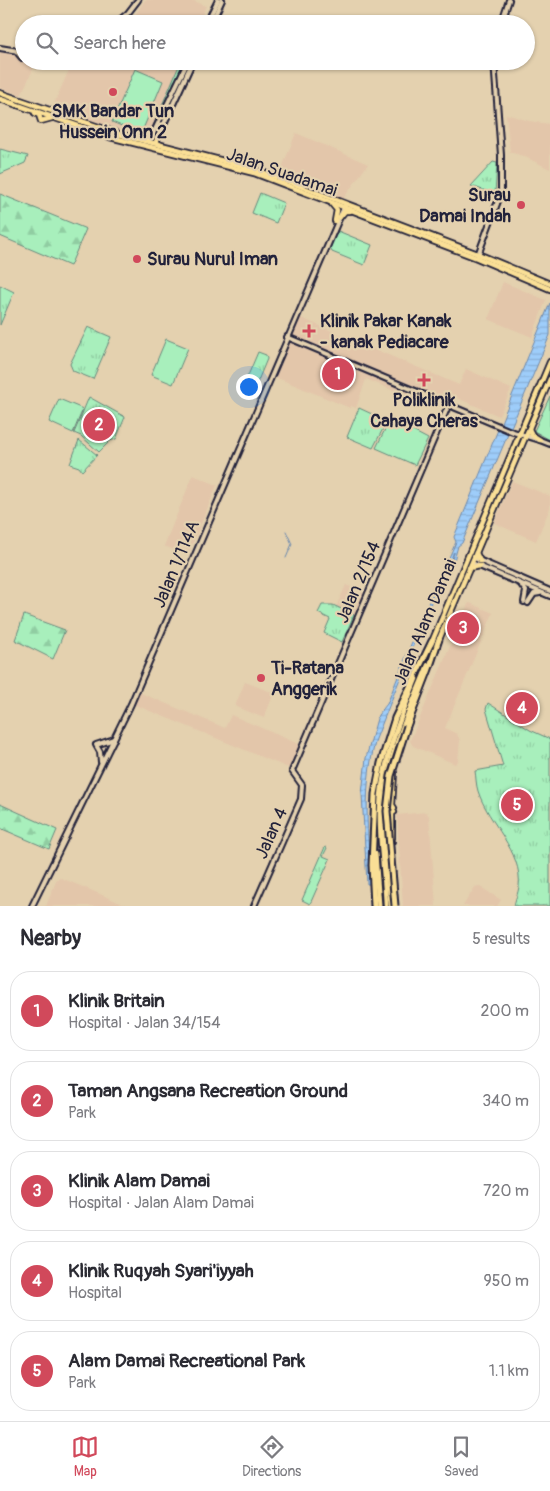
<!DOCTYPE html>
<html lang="en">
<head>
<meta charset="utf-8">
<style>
	:root { --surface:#fff; --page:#f2f2f3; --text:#2b2b33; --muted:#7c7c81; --line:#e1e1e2; --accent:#d1495b }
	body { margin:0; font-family:Pangolin,sans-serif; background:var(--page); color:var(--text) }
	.you { position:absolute; left:248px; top:386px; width:18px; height:18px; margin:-12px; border:4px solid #fff; border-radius:50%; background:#1a73e8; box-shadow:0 0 0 8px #1a73e833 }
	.badge { display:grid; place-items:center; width:32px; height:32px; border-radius:50%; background:var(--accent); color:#fff; font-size:16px; font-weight:700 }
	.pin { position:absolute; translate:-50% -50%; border:2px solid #fff; box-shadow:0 1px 5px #0006 }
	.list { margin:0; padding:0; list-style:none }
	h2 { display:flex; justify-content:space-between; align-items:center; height:65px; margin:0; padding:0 20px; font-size:21px }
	h2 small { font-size:16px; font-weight:400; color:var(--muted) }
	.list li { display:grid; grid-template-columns:32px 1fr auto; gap:15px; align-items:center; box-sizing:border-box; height:80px; margin:0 10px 10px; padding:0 10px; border:1px solid var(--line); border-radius:20px }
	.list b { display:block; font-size:19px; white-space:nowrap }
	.list p { margin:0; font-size:16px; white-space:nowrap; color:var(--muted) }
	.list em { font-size:16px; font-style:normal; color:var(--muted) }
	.icon { flex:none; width:28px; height:28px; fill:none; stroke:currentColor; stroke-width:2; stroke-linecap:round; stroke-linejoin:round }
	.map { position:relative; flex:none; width:550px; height:906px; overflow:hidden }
	.search { position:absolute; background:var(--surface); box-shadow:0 1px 4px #0004; left:15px; right:15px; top:15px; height:55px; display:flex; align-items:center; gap:12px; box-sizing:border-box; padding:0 18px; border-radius:28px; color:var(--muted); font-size:19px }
	.sheet { height:515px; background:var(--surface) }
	nav { display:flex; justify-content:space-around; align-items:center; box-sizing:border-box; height:70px; border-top:1px solid var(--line); background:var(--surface); font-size:14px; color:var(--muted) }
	nav a { display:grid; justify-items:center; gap:2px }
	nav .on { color:var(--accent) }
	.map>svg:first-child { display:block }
	.built { fill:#e3c6aa }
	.green { fill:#a8efbc; stroke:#65887c }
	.forest { fill:url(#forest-firs); stroke:#65887c }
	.park { fill:url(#park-tufts); stroke:#65887c }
	.water { fill:url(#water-rules); stroke:#6c89ae }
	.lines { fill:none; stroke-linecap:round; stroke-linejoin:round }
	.stream { stroke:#6c89ae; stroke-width:1 }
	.minor-casing { stroke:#22223b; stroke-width:8 }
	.major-casing { stroke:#22223b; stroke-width:8 }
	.highway-casing { stroke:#22223b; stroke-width:9 }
	.minor { stroke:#e4d1af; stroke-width:4 }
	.major { stroke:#fadf96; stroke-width:4.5 }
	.highway { stroke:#fadf96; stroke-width:5 }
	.highway-bridge-casing { stroke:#22223b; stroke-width:9; stroke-linecap:butt }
	.highway-bridge { stroke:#fadf96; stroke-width:5 }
	.poi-dot { fill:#d1495b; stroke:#e4d1af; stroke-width:2 }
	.labels { text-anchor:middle; stroke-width:4.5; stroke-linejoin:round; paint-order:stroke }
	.poi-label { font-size:18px; font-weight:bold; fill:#22223b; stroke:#e4d1af; text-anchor:start }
	.street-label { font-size:18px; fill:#22223b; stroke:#e4d1af }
</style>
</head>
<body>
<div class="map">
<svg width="550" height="906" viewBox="0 0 550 906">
	<defs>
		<pattern id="forest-firs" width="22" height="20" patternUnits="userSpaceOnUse" patternTransform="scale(1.25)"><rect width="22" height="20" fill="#a8efbc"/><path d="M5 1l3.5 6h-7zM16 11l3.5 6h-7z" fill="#90cda2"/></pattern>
		<pattern id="park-tufts" width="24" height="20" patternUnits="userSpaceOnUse" patternTransform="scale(1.25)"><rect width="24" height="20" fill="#a8efbc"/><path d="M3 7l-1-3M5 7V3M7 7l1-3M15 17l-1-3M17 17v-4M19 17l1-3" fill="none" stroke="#90cda2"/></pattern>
		<pattern id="water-rules" width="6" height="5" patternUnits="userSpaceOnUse" patternTransform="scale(1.25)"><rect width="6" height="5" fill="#9ecdfa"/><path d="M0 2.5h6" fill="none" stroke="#88b0d7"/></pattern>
	</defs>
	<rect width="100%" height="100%" fill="#e4d1af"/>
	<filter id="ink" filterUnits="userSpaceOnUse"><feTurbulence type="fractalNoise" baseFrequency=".02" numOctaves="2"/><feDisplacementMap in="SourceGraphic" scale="10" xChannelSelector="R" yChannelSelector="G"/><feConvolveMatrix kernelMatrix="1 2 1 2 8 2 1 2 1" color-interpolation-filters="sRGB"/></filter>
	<g filter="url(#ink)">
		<!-- built -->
		<g class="built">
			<polygon points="145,0 192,0 206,6 198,24 129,24"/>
			<polygon points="0,51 24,56 24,61 37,61 21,95 0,88"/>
			<polygon points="73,61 181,61 150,133 139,137 53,106"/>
			<polygon points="506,114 529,121 550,124 550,169 523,156 510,152"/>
			<polygon points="296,133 368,164 343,199 279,175"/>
			<polygon points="503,282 546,300 532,337 488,319"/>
			<polygon points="299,317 459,385 466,369 511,389 499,416 455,397 453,401 446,398 444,406 409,390 406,396 366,379 356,408 351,406 350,408 275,377 275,374"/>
			<polygon points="193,475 217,485 188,555 164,546"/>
			<polygon points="512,481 550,496 550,508 536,541 494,523"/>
			<polygon points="346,585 362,592 364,595 354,615 336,607"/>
			<polygon points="470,603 493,613 445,728 457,734 460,740 458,761 455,764 413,746 410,741 468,604"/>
			<polygon points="245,682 274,693 264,718 235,706"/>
			<polygon points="138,692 225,728 231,715 301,745 291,769 133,704"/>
			<polygon points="426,812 429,816 436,906 403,906 397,815"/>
			<polygon points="61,878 100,894 127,906 46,906 57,879"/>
			<polygon points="479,886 501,900 497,906 463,906 475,887"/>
		</g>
		<!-- green -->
		<g class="green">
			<polygon points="135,69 163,81 141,134 112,122"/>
			<polygon points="166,339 188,348 173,384 151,375"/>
			<polygon points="550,396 550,440 534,431"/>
			<polygon points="59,399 83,409 73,433 49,422"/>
			<polygon points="390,419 428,439 415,465 376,448"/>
		</g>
		<!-- forest -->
		<g class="forest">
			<polygon points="181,61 186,61 151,135 146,140 140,138 139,137 150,133"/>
			<polygon points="0,194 86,229 70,266 0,236"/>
			<polygon points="24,615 65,630 53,659 15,640"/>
			<polygon points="0,804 57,830 49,849 0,828"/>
		</g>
		<!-- park -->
		<g class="park">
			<polygon points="0,149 28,156 25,163 0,174"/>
			<polygon points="493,162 497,163 495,194 471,186"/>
			<polygon points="260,193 284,203 276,223 252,213"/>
			<polygon points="338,231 372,245 364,265 332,252 330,248"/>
			<polygon points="0,285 14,292 0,325"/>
			<polygon points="88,327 111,337 93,379 73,371 70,364"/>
			<polygon points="258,352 266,355 267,359 252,395 241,392"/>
			<polygon points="89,397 125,417 116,439 110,441 99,452 81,436 74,433"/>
			<polygon points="359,408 387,421 373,448 347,437"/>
			<polygon points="79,440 97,455 82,471 79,467 70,464"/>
			<polygon points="322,605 333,605 354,615 342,642 324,633 330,619 318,613"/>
			<path d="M488,703L530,730L550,739V906H514C515,900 518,893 519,887C523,851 488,823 478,791C476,785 476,777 475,771L503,766L486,709Z"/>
			<polygon points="325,847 327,848 323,856 330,859 310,904 302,900"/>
		</g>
		<!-- water -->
		<path class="water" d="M550,303V335L462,543L458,546L453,564H451L454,552L424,618L376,739C362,787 368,835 371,884H367L362,794L366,758L378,715L387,704L422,617L456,542L454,537Z"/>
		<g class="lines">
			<!-- stream -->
			<polyline class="stream" points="286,558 292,544 286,531"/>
			<!-- minor casing -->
			<g class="minor-casing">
				<g id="minor">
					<polyline points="115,24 128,13 138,0"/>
					<polyline points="206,24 218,0"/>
					<polyline points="211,24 222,0"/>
					<polyline points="501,24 509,0"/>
					<polyline points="0,48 24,52"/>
					<polyline points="17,52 22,58 24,57"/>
					<polyline points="151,138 188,61"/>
					<polyline points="156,141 193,61"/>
					<polyline points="478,255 498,201 501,190 501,155 494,61"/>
					<polyline points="287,337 513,432 540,440 550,444"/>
					<polyline points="474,558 550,591"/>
					<polyline points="472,563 550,596"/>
					<polyline points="522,586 526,591 524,602"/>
					<polyline points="528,603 534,594 540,593"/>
					<polyline points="101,762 100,752 96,745 114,739"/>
					<polyline points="32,906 131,704 345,205"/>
					<polyline points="254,906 301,799 302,785 292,771 449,404"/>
				</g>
			</g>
			<!-- major casing -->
			<g class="major-casing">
				<g id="major">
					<polyline points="0,93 122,135 247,167 276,177 478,254 550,284"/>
					<polyline points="0,99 110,137 254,173 477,258 550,289"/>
					<polyline points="35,113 39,115 41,121 52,118"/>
					<polyline points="157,138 157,143 161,145"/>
					<polyline points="145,141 152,136"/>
					<polyline points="332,204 337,210 335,221"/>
					<polyline points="340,217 345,211 350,211"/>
					<polyline points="529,429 532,435 540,440"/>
					<polyline points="476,553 480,561"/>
					<polyline points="469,568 480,566"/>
					<polyline points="438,642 550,379"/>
					<polyline points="431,644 550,362"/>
					<polyline points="394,808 392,805 394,773"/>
					<polyline points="392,841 392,813 394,812"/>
					<path d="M386,906C385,874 379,842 380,811C381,764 399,721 416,679"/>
					<path d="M391,906C388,870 381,832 385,795C390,749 411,708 428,665"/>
				</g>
			</g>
			<!-- highway casing -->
			<g class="highway-casing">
				<g id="highway">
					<polyline points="407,726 429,669 439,639"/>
					<polyline points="375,854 379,906"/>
					<polyline points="374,906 372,865 375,794 381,763 395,718 432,641"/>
				</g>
			</g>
			<!-- minor -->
			<use href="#minor" class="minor"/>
			<!-- major -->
			<use href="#major" class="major"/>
			<!-- highway -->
			<use href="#highway" class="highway"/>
			<!-- highway-bridge casing -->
			<g class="highway-bridge-casing">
				<polyline id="highway-bridge" points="395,906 387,811 391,776 407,726"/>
			</g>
			<!-- highway-bridge -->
			<use href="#highway-bridge" class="highway-bridge"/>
		</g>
	</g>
	<!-- markers -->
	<g class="poi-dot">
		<circle cx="113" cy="92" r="5"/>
		<circle cx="521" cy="205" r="5"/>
		<circle cx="137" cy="259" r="5"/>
		<path d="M306.5 323.5h5v5h5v5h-5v5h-5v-5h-5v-5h5z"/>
		<path d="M421.5 372.5h5v5h5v5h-5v5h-5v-5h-5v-5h5z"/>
		<circle cx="261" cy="678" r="5"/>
	</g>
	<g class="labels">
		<!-- poi labels -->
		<g class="poi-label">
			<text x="113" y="117" text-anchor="middle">SMK Bandar Tun<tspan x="113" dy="21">Hussein Onn 2</tspan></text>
			<text x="511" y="201" text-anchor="end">Surau<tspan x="511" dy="21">Damai Indah</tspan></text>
			<text x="147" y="265">Surau Nurul Iman</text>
			<text x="320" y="327">Klinik Pakar Kanak<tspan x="320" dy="21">- kanak Pediacare</tspan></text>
			<text x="424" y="406" text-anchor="middle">Poliklinik<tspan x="424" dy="21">Cahaya Cheras</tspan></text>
			<text x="271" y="674">Ti-Ratana<tspan x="271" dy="21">Anggerik</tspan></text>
		</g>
		<!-- street labels -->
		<g class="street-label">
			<text transform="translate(282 172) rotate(19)" y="6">Jalan Suadamai</text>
			<text transform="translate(176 564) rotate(-67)" y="6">Jalan 1/114A</text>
			<text transform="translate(358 582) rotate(-67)" y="6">Jalan 2/154</text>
			<text transform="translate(425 622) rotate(-67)" y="6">Jalan Alam Damai</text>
			<text transform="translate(271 833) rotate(-66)" y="6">Jalan 4</text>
		</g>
	</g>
</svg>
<div class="you"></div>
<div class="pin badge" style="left:338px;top:374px">1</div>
<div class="pin badge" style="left:99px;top:425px">2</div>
<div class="pin badge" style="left:463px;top:628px">3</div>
<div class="pin badge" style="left:522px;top:708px">4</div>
<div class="pin badge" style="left:517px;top:805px">5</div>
<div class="search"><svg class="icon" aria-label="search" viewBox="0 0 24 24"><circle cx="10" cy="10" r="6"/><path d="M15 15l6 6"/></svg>Search here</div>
</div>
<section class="sheet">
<h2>Nearby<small>5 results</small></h2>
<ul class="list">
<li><span class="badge">1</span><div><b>Klinik Britain</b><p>Hospital · Jalan 34/154</p></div><em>200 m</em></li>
<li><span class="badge">2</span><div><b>Taman Angsana Recreation Ground</b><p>Park</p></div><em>340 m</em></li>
<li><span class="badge">3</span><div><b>Klinik Alam Damai</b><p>Hospital · Jalan Alam Damai</p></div><em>720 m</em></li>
<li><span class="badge">4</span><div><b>Klinik Ruqyah Syari'iyyah</b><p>Hospital</p></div><em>950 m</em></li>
<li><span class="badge">5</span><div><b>Alam Damai Recreational Park</b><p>Park</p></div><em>1.1 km</em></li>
</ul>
</section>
<nav>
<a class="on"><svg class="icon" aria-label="map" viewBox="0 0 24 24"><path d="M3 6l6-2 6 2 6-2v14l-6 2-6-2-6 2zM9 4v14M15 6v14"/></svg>Map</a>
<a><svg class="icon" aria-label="directions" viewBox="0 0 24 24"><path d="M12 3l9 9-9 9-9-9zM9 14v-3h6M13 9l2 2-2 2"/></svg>Directions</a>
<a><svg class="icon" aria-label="saved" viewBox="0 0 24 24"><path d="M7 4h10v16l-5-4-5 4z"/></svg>Saved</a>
</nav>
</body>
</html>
